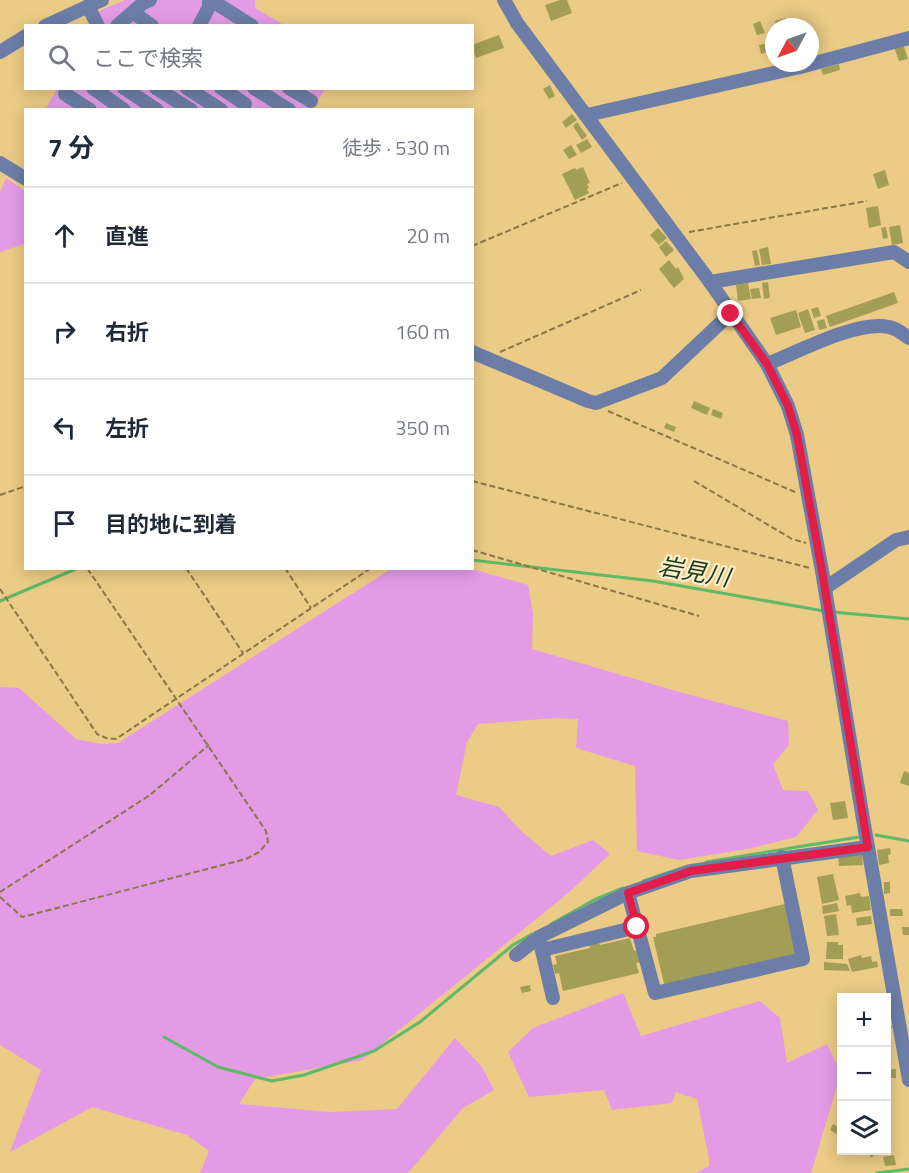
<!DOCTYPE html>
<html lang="ja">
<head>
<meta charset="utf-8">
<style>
	:root { --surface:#fff; --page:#f6f6f7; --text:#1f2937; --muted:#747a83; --line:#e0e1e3 }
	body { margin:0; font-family:"Titillium Web","Noto Sans JP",sans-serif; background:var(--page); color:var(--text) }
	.controls { position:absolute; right:18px; bottom:18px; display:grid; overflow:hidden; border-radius:0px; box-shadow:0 3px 15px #0003 }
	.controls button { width:54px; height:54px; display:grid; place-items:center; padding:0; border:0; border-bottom:2px solid var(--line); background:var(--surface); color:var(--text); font:30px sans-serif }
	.compass { position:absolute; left:765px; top:18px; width:54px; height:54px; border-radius:50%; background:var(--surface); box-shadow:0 3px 15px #0003; rotate:229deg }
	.stop { position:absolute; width:18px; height:18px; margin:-14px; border:4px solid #e11d48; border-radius:50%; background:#fff }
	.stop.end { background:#e11d48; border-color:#fff; box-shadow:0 2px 6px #0008 }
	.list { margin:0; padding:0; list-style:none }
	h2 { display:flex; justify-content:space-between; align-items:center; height:78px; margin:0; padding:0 24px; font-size:26px }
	h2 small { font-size:20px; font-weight:400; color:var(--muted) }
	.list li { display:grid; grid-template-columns:39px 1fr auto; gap:18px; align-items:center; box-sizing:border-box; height:96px; padding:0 24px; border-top:2px solid var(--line) }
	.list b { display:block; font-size:22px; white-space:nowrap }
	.list em { font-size:20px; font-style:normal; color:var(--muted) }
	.icon { flex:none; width:33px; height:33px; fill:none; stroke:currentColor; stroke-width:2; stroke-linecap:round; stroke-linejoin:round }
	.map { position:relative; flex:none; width:909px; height:1173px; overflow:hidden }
	.search { position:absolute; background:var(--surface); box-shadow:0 3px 15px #0003; left:24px; top:24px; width:450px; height:66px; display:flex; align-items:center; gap:15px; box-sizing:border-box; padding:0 21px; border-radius:0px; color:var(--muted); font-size:22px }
	.panel { position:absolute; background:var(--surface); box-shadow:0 3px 15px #0003; left:24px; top:108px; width:450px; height:462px; border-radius:0px }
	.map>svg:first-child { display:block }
	.green { fill:#e49be6 }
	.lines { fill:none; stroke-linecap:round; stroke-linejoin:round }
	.stream { stroke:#5fb966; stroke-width:3 }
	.building { fill:#a39e55 }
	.path { stroke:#8b7648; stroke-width:2; stroke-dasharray:6 3; stroke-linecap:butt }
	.minor { stroke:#6c7ea7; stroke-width:14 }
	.route { stroke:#e11d48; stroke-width:8 }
	.labels { text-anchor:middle; stroke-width:4.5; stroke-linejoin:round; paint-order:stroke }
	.water-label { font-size:24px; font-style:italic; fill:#1a3e1d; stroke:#feeecc }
</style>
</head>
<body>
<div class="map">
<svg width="909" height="1173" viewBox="0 0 909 1173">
	<rect width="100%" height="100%" fill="#ebcb85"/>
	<!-- green -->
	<g class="green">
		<polygon points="125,0 255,0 255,8 284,25 92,26 101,10"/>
		<polygon points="57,89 325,89 313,109 45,110"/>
		<polygon points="6,178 25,191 25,244 0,252 0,192"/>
		<polygon points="391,569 472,569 528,585 533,613 532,649 683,693 788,721 789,745 773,764 783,790 808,791 818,810 796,837 748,849 679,860 637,851 635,766 576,748 578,719 555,718 478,724 467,742 456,795 499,807 520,830 551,856 593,840 610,854 567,894 362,1060 255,1079 239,1104 329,1112 397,1109 455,1038 482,1067 494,1090 463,1108 408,1173 200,1173 209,1151 187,1135 92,1107 10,1152 41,1070 0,1045 0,687 19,688 76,739 101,744 118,743"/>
		<polygon points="623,993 641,1036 760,1001 780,1018 787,1063 827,1044 841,1073 811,1173 696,1173 709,1166 709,1159 697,1099 676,1092 672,1103 612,1110 604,1090 529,1097 508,1052 533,1028"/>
	</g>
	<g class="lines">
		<!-- stream -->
		<g class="stream">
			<polyline points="472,560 653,581 824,611"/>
			<polyline points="0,601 78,568"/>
			<polyline points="833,612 909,619"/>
			<polyline points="876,835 909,841"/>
			<polyline points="706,862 859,837"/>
			<polyline points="643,881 688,866"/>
			<polyline points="551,924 594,900 623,888"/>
			<polyline points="164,1037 218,1067 272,1081 304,1075 374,1051 420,1022 513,945 532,934"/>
			<polyline points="877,1173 909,1169"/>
		</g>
	</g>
	<!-- building -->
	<g class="building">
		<polygon points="560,0 567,0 572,13 551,21 545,5"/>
		<polygon points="786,18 789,27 777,27 775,21"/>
		<polygon points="760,21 765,33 757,35 753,24"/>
		<polygon points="499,35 504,48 476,58 472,45"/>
		<polygon points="769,43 771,51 761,54 759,45"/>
		<polygon points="903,44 908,59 899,61 894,47"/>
		<polygon points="839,64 840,70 823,75 821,69"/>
		<polygon points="550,85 555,96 549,99 543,89"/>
		<polygon points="572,114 577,120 566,128 562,122"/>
		<polygon points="577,122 587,136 582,140 573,126"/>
		<polygon points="587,139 592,147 581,153 576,145"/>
		<polygon points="571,145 577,155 569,159 563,150"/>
		<polygon points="583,167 590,183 587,184 589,188 587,189 589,193 575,200 562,174 575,168 576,170"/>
		<polygon points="885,170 889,185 878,189 873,174"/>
		<polygon points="878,206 881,225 869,228 866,208"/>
		<polygon points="900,225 903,243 892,245 889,227"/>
		<polygon points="886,227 888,238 883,239 881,228"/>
		<polygon points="658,228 667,238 659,245 650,235"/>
		<polygon points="666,241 674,250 666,257 659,247"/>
		<polygon points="768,247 771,264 762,265 759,249"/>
		<polygon points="757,250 760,265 755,266 752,251"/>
		<polygon points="669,260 676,269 678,267 684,279 674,288 659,269"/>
		<polygon points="768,282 770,298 764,299 762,283"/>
		<polygon points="748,283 751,299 738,301 736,285"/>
		<polygon points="759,288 761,298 752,299 750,289"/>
		<polygon points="894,292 898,303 830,327 826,316"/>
		<polygon points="818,307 821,316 814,318 811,309"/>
		<polygon points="808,309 815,330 805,333 798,313"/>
		<polygon points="796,310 801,327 776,335 770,318"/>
		<polygon points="824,319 827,328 819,330 817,321"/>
		<polygon points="694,401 710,408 707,415 691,408"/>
		<polygon points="713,409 723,413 721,419 711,415"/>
		<polygon points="666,423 676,427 674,432 664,428"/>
		<polygon points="904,771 909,773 909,786 900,783"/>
		<polygon points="845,801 848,818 833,820 830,803"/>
		<polygon points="890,848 891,854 888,855 889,863 879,865 877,850"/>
		<polygon points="862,854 863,865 839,866 838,855"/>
		<polygon points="833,874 839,900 822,904 817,877"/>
		<polygon points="884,882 890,882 890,893 884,894"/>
		<polygon points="860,893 861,897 869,896 871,910 852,913 851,905 847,906 845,896"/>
		<polygon points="837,903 839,911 823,914 822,906"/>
		<polygon points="785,904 797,954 665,988 653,937 656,937 656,934"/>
		<polygon points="890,909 902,909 903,916 890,916"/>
		<polygon points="836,914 839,935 827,936 824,916"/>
		<polygon points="871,916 872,924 857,926 856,918"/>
		<polygon points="902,927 909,927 909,935 903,935"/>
		<polygon points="630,938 634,951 638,950 641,962 636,963 639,973 563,991 559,973 555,974 553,965 557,964 555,956 590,948 589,945 599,943 600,945"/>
		<polygon points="827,942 838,942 838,945 843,945 843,959 826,959"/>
		<polygon points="861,955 862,958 871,956 872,962 877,961 878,967 852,972 848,959"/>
		<polygon points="824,962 847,964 850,971 824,970"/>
		<polygon points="530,985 531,991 522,993 520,987"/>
		<polygon points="886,1006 892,1028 886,1029"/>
		<rect x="886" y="1069" width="10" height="9"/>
		<polygon points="833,1124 842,1129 842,1137 830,1130"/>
		<polygon points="867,1150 880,1150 881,1152 877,1156 875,1154 871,1158"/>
		<polygon points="894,1155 896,1165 885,1166 883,1157"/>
	</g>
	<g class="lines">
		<!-- path -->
		<g class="path">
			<polyline points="689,232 867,201"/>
			<polyline points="472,246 622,183"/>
			<polyline points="500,352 641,290"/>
			<polyline points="608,411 795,492"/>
			<polyline points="472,481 810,568"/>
			<polyline points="694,481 792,539 806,543"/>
			<polyline points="0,495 26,486"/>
			<polyline points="472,550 699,616"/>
			<polyline points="186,568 243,653"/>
			<polyline points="285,568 311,608"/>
			<polyline points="0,589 97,734 106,738 116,739 371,568"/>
			<polyline points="0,892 150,795 209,745"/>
			<polyline points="0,897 22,917 246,859 259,852 268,842 266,831 87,568"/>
		</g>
		<!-- minor -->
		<g class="minor">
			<polyline points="211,0 252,26"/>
			<polyline points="504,0 517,23 710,282 767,364 788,406 797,435 822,571 863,819 909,1080"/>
			<polyline points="88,6 98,26"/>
			<polyline points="134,13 152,26"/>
			<polyline points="45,26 102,0"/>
			<polyline points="117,26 143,3 150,0"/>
			<polyline points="199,26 209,7 209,0"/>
			<polyline points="0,52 26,36"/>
			<polyline points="93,88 124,110"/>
			<polyline points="124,88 157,110"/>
			<polyline points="156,88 191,110"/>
			<polyline points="187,88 221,110"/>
			<polyline points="221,88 245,104"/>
			<polyline points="254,88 289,110"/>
			<polyline points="289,88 311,101"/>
			<polyline points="65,94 90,110"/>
			<polyline points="587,115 800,67 909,38"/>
			<polyline points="0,163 26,179"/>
			<polyline points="710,282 894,252 909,262"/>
			<polyline points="472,352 588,401 596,403 662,378 731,313"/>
			<path d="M767,364C798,352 857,320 889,327C896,328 903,334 909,338"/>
			<polyline points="825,588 896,540 909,537"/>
			<polyline points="628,893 655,993 803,959 782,857"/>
			<polyline points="540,942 553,998"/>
			<polyline points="542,950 637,927"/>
			<polyline points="516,955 539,937 628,893 691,871 868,847"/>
		</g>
	</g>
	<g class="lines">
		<!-- route -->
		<polyline class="route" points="637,927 628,893 691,871 868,847 822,571 797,435 788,406 767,364 731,314"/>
	</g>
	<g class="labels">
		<!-- water labels -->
		<g class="water-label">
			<text transform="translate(694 572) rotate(10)" y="8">岩見川</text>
		</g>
	</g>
</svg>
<div class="controls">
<button>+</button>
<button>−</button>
<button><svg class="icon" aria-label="layers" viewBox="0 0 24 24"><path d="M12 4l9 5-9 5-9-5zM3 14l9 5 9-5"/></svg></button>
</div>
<svg class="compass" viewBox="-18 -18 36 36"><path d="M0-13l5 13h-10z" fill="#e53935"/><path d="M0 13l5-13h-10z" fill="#747a83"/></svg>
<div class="stop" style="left:637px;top:927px"></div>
<div class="stop end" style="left:731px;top:314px"></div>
<div class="search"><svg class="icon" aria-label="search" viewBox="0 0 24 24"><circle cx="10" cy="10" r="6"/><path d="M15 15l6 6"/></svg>ここで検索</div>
<section class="panel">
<h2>7 分<small>徒歩 · 530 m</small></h2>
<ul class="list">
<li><svg class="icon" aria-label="ahead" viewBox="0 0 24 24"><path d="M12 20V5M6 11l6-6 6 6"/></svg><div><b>直進</b></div><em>20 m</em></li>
<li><svg class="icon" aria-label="right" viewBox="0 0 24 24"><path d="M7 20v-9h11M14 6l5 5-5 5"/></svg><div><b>右折</b></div><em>160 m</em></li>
<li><svg class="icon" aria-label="left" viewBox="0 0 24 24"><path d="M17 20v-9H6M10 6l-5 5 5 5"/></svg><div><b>左折</b></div><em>350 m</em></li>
<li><svg class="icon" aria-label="arrive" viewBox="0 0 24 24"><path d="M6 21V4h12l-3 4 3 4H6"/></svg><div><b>目的地に到着</b></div></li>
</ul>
</section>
</div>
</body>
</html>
